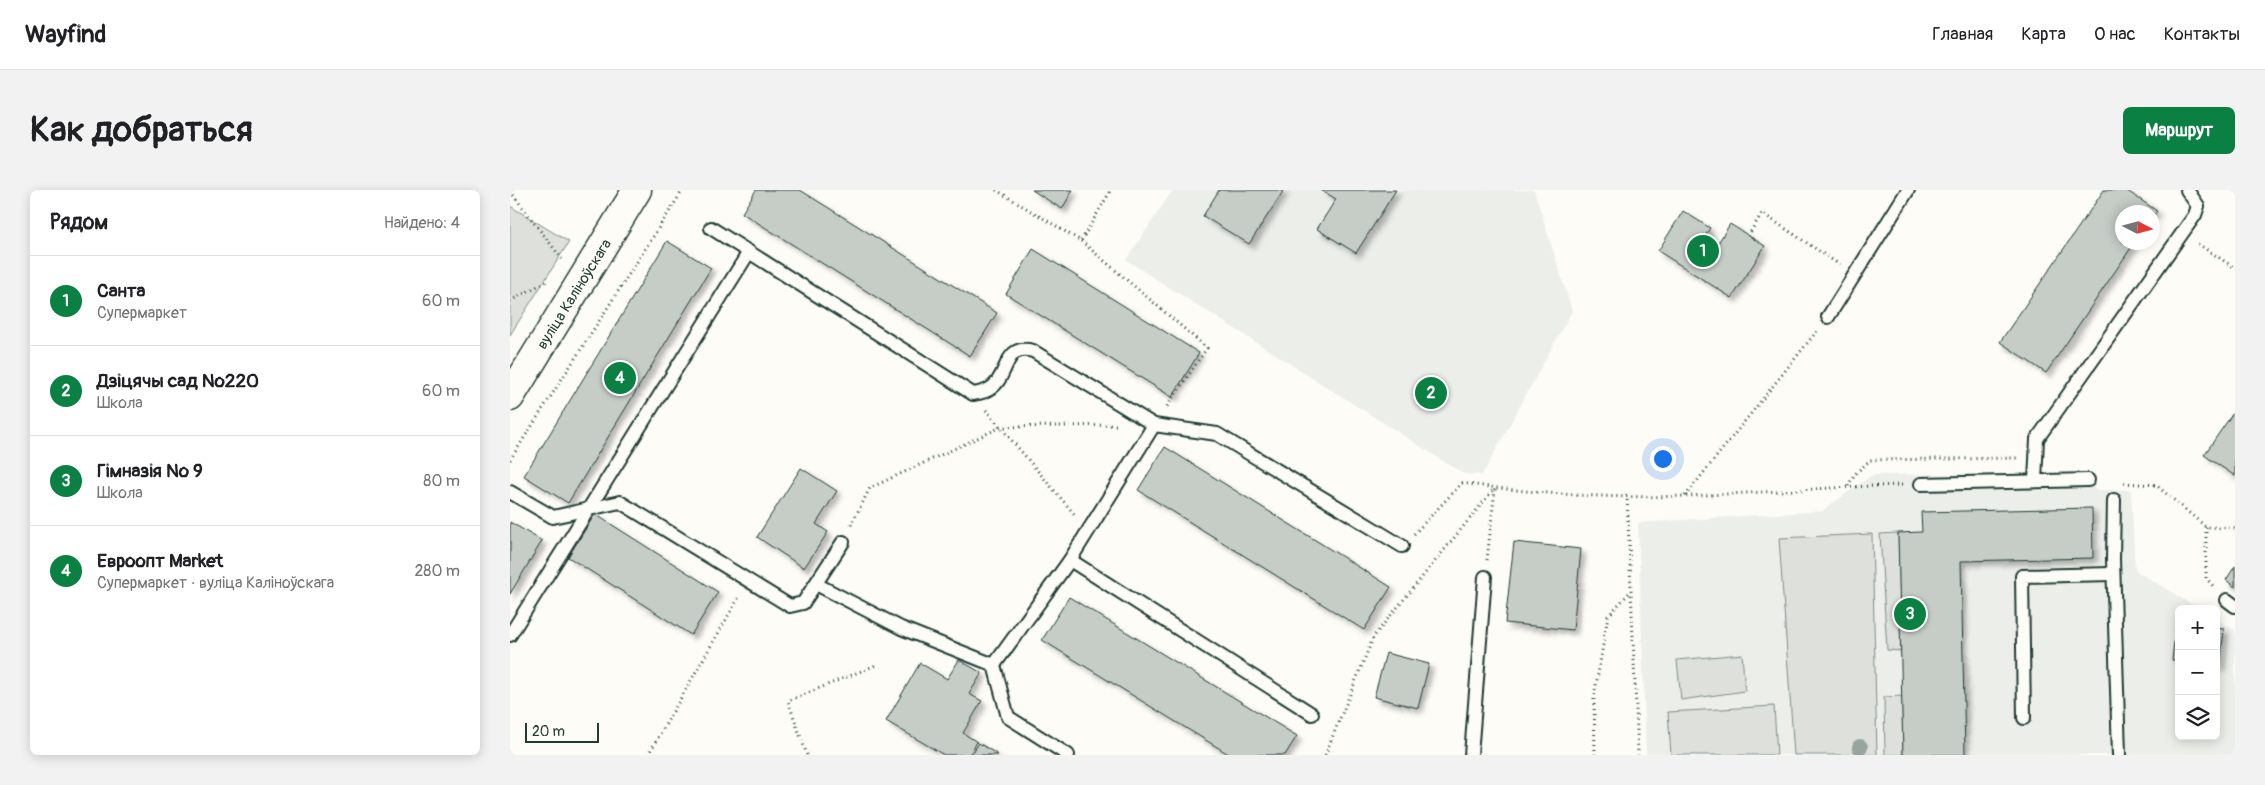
<!DOCTYPE html>
<html lang="ru">
<head>
<meta charset="utf-8">
<style>
	:root { --surface:#fff; --page:#f2f2f2; --text:#202124; --muted:#757577; --line:#e0e0e0; --accent:#0b8043 }
	body { margin:0; font-family:Pangolin,sans-serif; background:var(--page); color:var(--text) }
	.controls { position:absolute; right:15px; bottom:15px; display:grid; overflow:hidden; border-radius:8px; box-shadow:0 2px 12px #0003 }
	.controls button { width:45px; height:45px; display:grid; place-items:center; padding:0; border:0; border-bottom:1px solid var(--line); background:var(--surface); color:var(--text); font:25px sans-serif }
	.compass { position:absolute; left:1605px; top:15px; width:45px; height:45px; border-radius:50%; background:var(--surface); box-shadow:0 2px 12px #0003; rotate:96deg }
	.scale { position:absolute; left:15px; bottom:12px; width:74px; box-sizing:border-box; padding-left:5px; border:2px solid #1f3d34; border-top:0; font-size:14px; line-height:18px; white-space:nowrap; color:#1f3d34; -webkit-text-stroke:4px #fdfcf7; paint-order:stroke }
	.you { position:absolute; left:1152px; top:268px; width:18px; height:18px; margin:-12px; border:4px solid #fff; border-radius:50%; background:#1a73e8; box-shadow:0 0 0 8px #1a73e833 }
	.badge { display:grid; place-items:center; width:32px; height:32px; border-radius:50%; background:var(--accent); color:#fff; font-size:16px; font-weight:700 }
	.pin { position:absolute; translate:-50% -50%; border:2px solid #fff; box-shadow:0 1px 5px #0006 }
	.list { margin:0; padding:0; list-style:none }
	h2 { display:flex; justify-content:space-between; align-items:center; height:65px; margin:0; padding:0 20px; font-size:21px }
	h2 small { font-size:16px; font-weight:400; color:var(--muted) }
	.list li { display:grid; grid-template-columns:32px 1fr auto; gap:15px; align-items:center; box-sizing:border-box; height:90px; padding:0 20px; border-top:1px solid var(--line) }
	.list b { display:block; font-size:19px; white-space:nowrap }
	.list p { margin:0; font-size:16px; white-space:nowrap; color:var(--muted) }
	.list em { font-size:16px; font-style:normal; color:var(--muted) }
	.icon { flex:none; width:28px; height:28px; fill:none; stroke:currentColor; stroke-width:2; stroke-linecap:round; stroke-linejoin:round }
	.map { position:relative; flex:none; width:1725px; height:565px; overflow:hidden; border-radius:8px }
	header { display:flex; align-items:center; gap:30px; box-sizing:border-box; height:70px; padding:0 25px; background:var(--surface); border-bottom:1px solid var(--line) }
	header strong { font-size:24px }
	nav { display:flex; gap:28px; margin-inline-start:auto; font-size:18px }
	.intro { display:flex; align-items:center; justify-content:space-between; box-sizing:border-box; height:120px; padding:0 30px }
	h1 { margin:0; font-size:35px }
	.button { padding:12px 22px; border-radius:8px; background:var(--accent); color:#fff; font-size:18px; font-weight:700 }
	main { display:flex; gap:30px; padding:0 30px }
	aside { flex:1; background:var(--surface); border-radius:8px; box-shadow:0 2px 12px #0003 }
	.map>svg:first-child { display:block }
	.built { fill:#eceee9 }
	.green { fill:#dde0db; stroke:#7e8e88 }
	.building { fill:#c6cdc7; stroke:#1f3d34; filter:url(#shadow) }
	.lines { fill:none; stroke-linecap:round; stroke-linejoin:round }
	.service-casing { stroke:#1f3d34; stroke-width:16 }
	.secondary-casing { stroke:#1f3d34; stroke-width:31 }
	.path { stroke:#1f3d34; stroke-width:3; stroke-dasharray:1 4; stroke-linecap:butt }
	.service { stroke:#fdfcf7; stroke-width:12 }
	.secondary { stroke:#fdfcf7; stroke-width:28 }
	.tree { fill:#98a59e }
	.labels { text-anchor:middle; stroke-width:4; stroke-linejoin:round; paint-order:stroke }
	.street-label { font-size:15px; fill:#1f3d34; stroke:#fdfcf7 }
</style>
</head>
<body>
<header>
<strong>Wayfind</strong>
<nav><a>Главная</a><a>Карта</a><a>О нас</a><a>Контакты</a></nav>
</header>
<div class="intro"><h1>Как добраться</h1><a class="button">Маршрут</a></div>
<main>
<aside>
<h2>Рядом<small>Найдено: 4</small></h2>
<ul class="list">
<li><span class="badge">1</span><div><b>Санта</b><p>Супермаркет</p></div><em>60 m</em></li>
<li><span class="badge">2</span><div><b>Дзіцячы сад №220</b><p>Школа</p></div><em>60 m</em></li>
<li><span class="badge">3</span><div><b>Гімназія № 9</b><p>Школа</p></div><em>80 m</em></li>
<li><span class="badge">4</span><div><b>Евроопт Market</b><p>Супермаркет · вуліца Каліноўскага</p></div><em>280 m</em></li>
</ul>
</aside>
<div class="map">
<svg width="1725" height="565" viewBox="0 0 1725 565">
	<defs>
		<filter id="shadow"><feDropShadow dx="4.5" dy="4.5" stdDeviation="2.5" flood-color="#0004"/></filter>
	</defs>
	<rect width="100%" height="100%" fill="#fdfcf7"/>
	<filter id="ink" filterUnits="userSpaceOnUse"><feTurbulence type="fractalNoise" baseFrequency=".02" numOctaves="2"/><feDisplacementMap in="SourceGraphic" scale="10" xChannelSelector="R" yChannelSelector="G"/><feConvolveMatrix kernelMatrix="1 2 1 2 8 2 1 2 1" color-interpolation-filters="sRGB"/></filter>
	<g filter="url(#ink)">
		<!-- built -->
		<g class="built">
			<polygon points="663,0 1024,0 1062,121 972,285 954,284 616,70"/>
			<polygon points="1583,283 1584,300 1621,300 1625,380 1689,419 1669,419 1669,546 1706,546 1706,429 1725,440 1725,565 1136,565 1128,333 1312,321 1362,285"/>
		</g>
		<!-- green -->
		<g class="green">
			<polygon points="0,16 59,52 0,145"/>
			<polygon points="1388,343 1391,461 1377,460 1370,344"/>
			<polygon points="1362,344 1367,565 1284,565 1269,348"/>
			<polygon points="1232,464 1235,501 1171,510 1167,470"/>
			<polygon points="1392,506 1393,565 1375,565 1374,507"/>
			<polygon points="1264,516 1267,565 1161,565 1158,522"/>
		</g>
		<!-- building -->
		<g class="building">
			<polygon points="246,0 290,0 487,123 460,166 232,23"/>
			<polygon points="522,0 563,0 552,19"/>
			<polygon points="709,0 774,0 739,54 693,26"/>
			<polygon points="811,0 886,0 846,63 807,39 826,9"/>
			<polygon points="1594,0 1616,0 1647,21 1642,27 1642,22 1612,22 1612,52 1625,52 1536,183 1490,152"/>
			<polygon points="1173,21 1200,38 1196,45 1208,53 1220,34 1255,56 1222,108 1148,61"/>
			<polygon points="157,51 201,78 58,313 14,286"/>
			<polygon points="523,59 689,163 662,207 496,104"/>
			<polygon points="1725,220 1725,286 1694,265"/>
			<polygon points="655,257 881,397 854,440 628,300"/>
			<polygon points="291,278 327,301 306,334 318,342 294,378 247,347"/>
			<polygon points="1582,318 1583,368 1451,371 1455,565 1393,565 1388,343 1412,342 1411,322"/>
			<polygon points="85,324 208,402 181,445 58,367"/>
			<polygon points="0,332 32,351 0,404"/>
			<polygon points="1004,352 1071,359 1063,440 995,433"/>
			<polygon points="1725,376 1725,397 1716,390"/>
			<polygon points="559,407 787,546 775,565 720,565 532,450"/>
			<polygon points="1666,433 1669,433 1669,471 1662,470"/>
			<polygon points="1706,438 1714,439 1710,476 1706,476"/>
			<polygon points="876,463 919,474 908,518 864,507"/>
			<polygon points="449,470 472,483 459,504 472,511 453,543 467,552 459,565 434,565 376,531 410,473 437,489"/>
			<polygon points="469,553 488,565 461,565"/>
		</g>
		<g class="lines">
			<!-- service casing -->
			<g class="service-casing">
				<g id="service">
					<path d="M201,38L463,204C469,203 476,202 481,198C499,186 493,153 523,161L644,235L707,244L892,356"/>
					<polyline points="1318,127 1398,0"/>
					<polyline points="1525,291 1527,249 1685,25 1688,16 1677,0"/>
					<polyline points="1411,294 1578,290"/>
					<polyline points="0,302 43,327 110,312 280,416 293,413 333,352"/>
					<polyline points="1604,310 1603,369 1609,565"/>
					<polyline points="560,370 802,524"/>
					<polyline points="306,394 391,438 484,475"/>
					<polyline points="1717,410 1725,416"/>
					<polyline points="0,445 239,62"/>
					<polyline points="1514,528 1512,386 1603,384"/>
					<polyline points="558,565 498,527 484,475 560,370 644,235"/>
					<polyline points="961,565 975,387"/>
				</g>
			</g>
			<!-- secondary casing -->
			<g class="secondary-casing">
				<polyline id="secondary" points="0,207 127,0"/>
			</g>
			<!-- path -->
			<g class="path">
				<polyline points="486,0 571,51 601,0"/>
				<polyline points="0,1 52,69"/>
				<polyline points="1238,46 1252,23 1330,75"/>
				<polyline points="571,51 697,158 656,218"/>
				<polyline points="1688,54 1725,78"/>
				<polyline points="0,111 39,90"/>
				<polyline points="476,220 566,326"/>
				<polyline points="0,270 173,0"/>
				<polyline points="1614,293 1646,295 1696,337 1725,338"/>
				<polyline points="1338,296 1344,285 1360,270 1508,268"/>
				<polyline points="1117,305 1128,565"/>
				<polyline points="1175,306 1307,141"/>
				<polyline points="341,335 360,298 491,237 608,235"/>
				<polyline points="1696,337 1696,388 1704,397"/>
				<path d="M904,344L952,293C1023,304 1105,309 1176,306C1249,303 1321,297 1393,295"/>
				<polyline points="977,370 985,299"/>
				<polyline points="138,565 229,407"/>
				<polyline points="297,565 278,511 366,475"/>
				<polyline points="815,565 864,446 984,299"/>
				<polyline points="1085,565 1084,507 1098,426 1120,402"/>
			</g>
			<!-- service -->
			<use href="#service" class="service"/>
			<!-- secondary -->
			<use href="#secondary" class="secondary"/>
		</g>
		<!-- trees -->
		<circle class="tree" cx="1350" cy="557" r="8"/>
	</g>
	<g class="labels">
		<!-- street labels -->
		<g class="street-label">
			<text transform="translate(64 104) rotate(-58)" y="5">вуліца Каліноўскага</text>
		</g>
	</g>
</svg>
<div class="controls">
<button>+</button>
<button>−</button>
<button><svg class="icon" aria-label="layers" viewBox="0 0 24 24"><path d="M12 4l9 5-9 5-9-5zM3 14l9 5 9-5"/></svg></button>
</div>
<svg class="compass" viewBox="-18 -18 36 36"><path d="M0-13l5 13h-10z" fill="#e53935"/><path d="M0 13l5-13h-10z" fill="#757577"/></svg>
<div class="scale">20 m</div>
<div class="you"></div>
<div class="pin badge" style="left:1193px;top:61px">1</div>
<div class="pin badge" style="left:921px;top:203px">2</div>
<div class="pin badge" style="left:1400px;top:424px">3</div>
<div class="pin badge" style="left:110px;top:188px">4</div>
</div>
</main>
</body>
</html>
